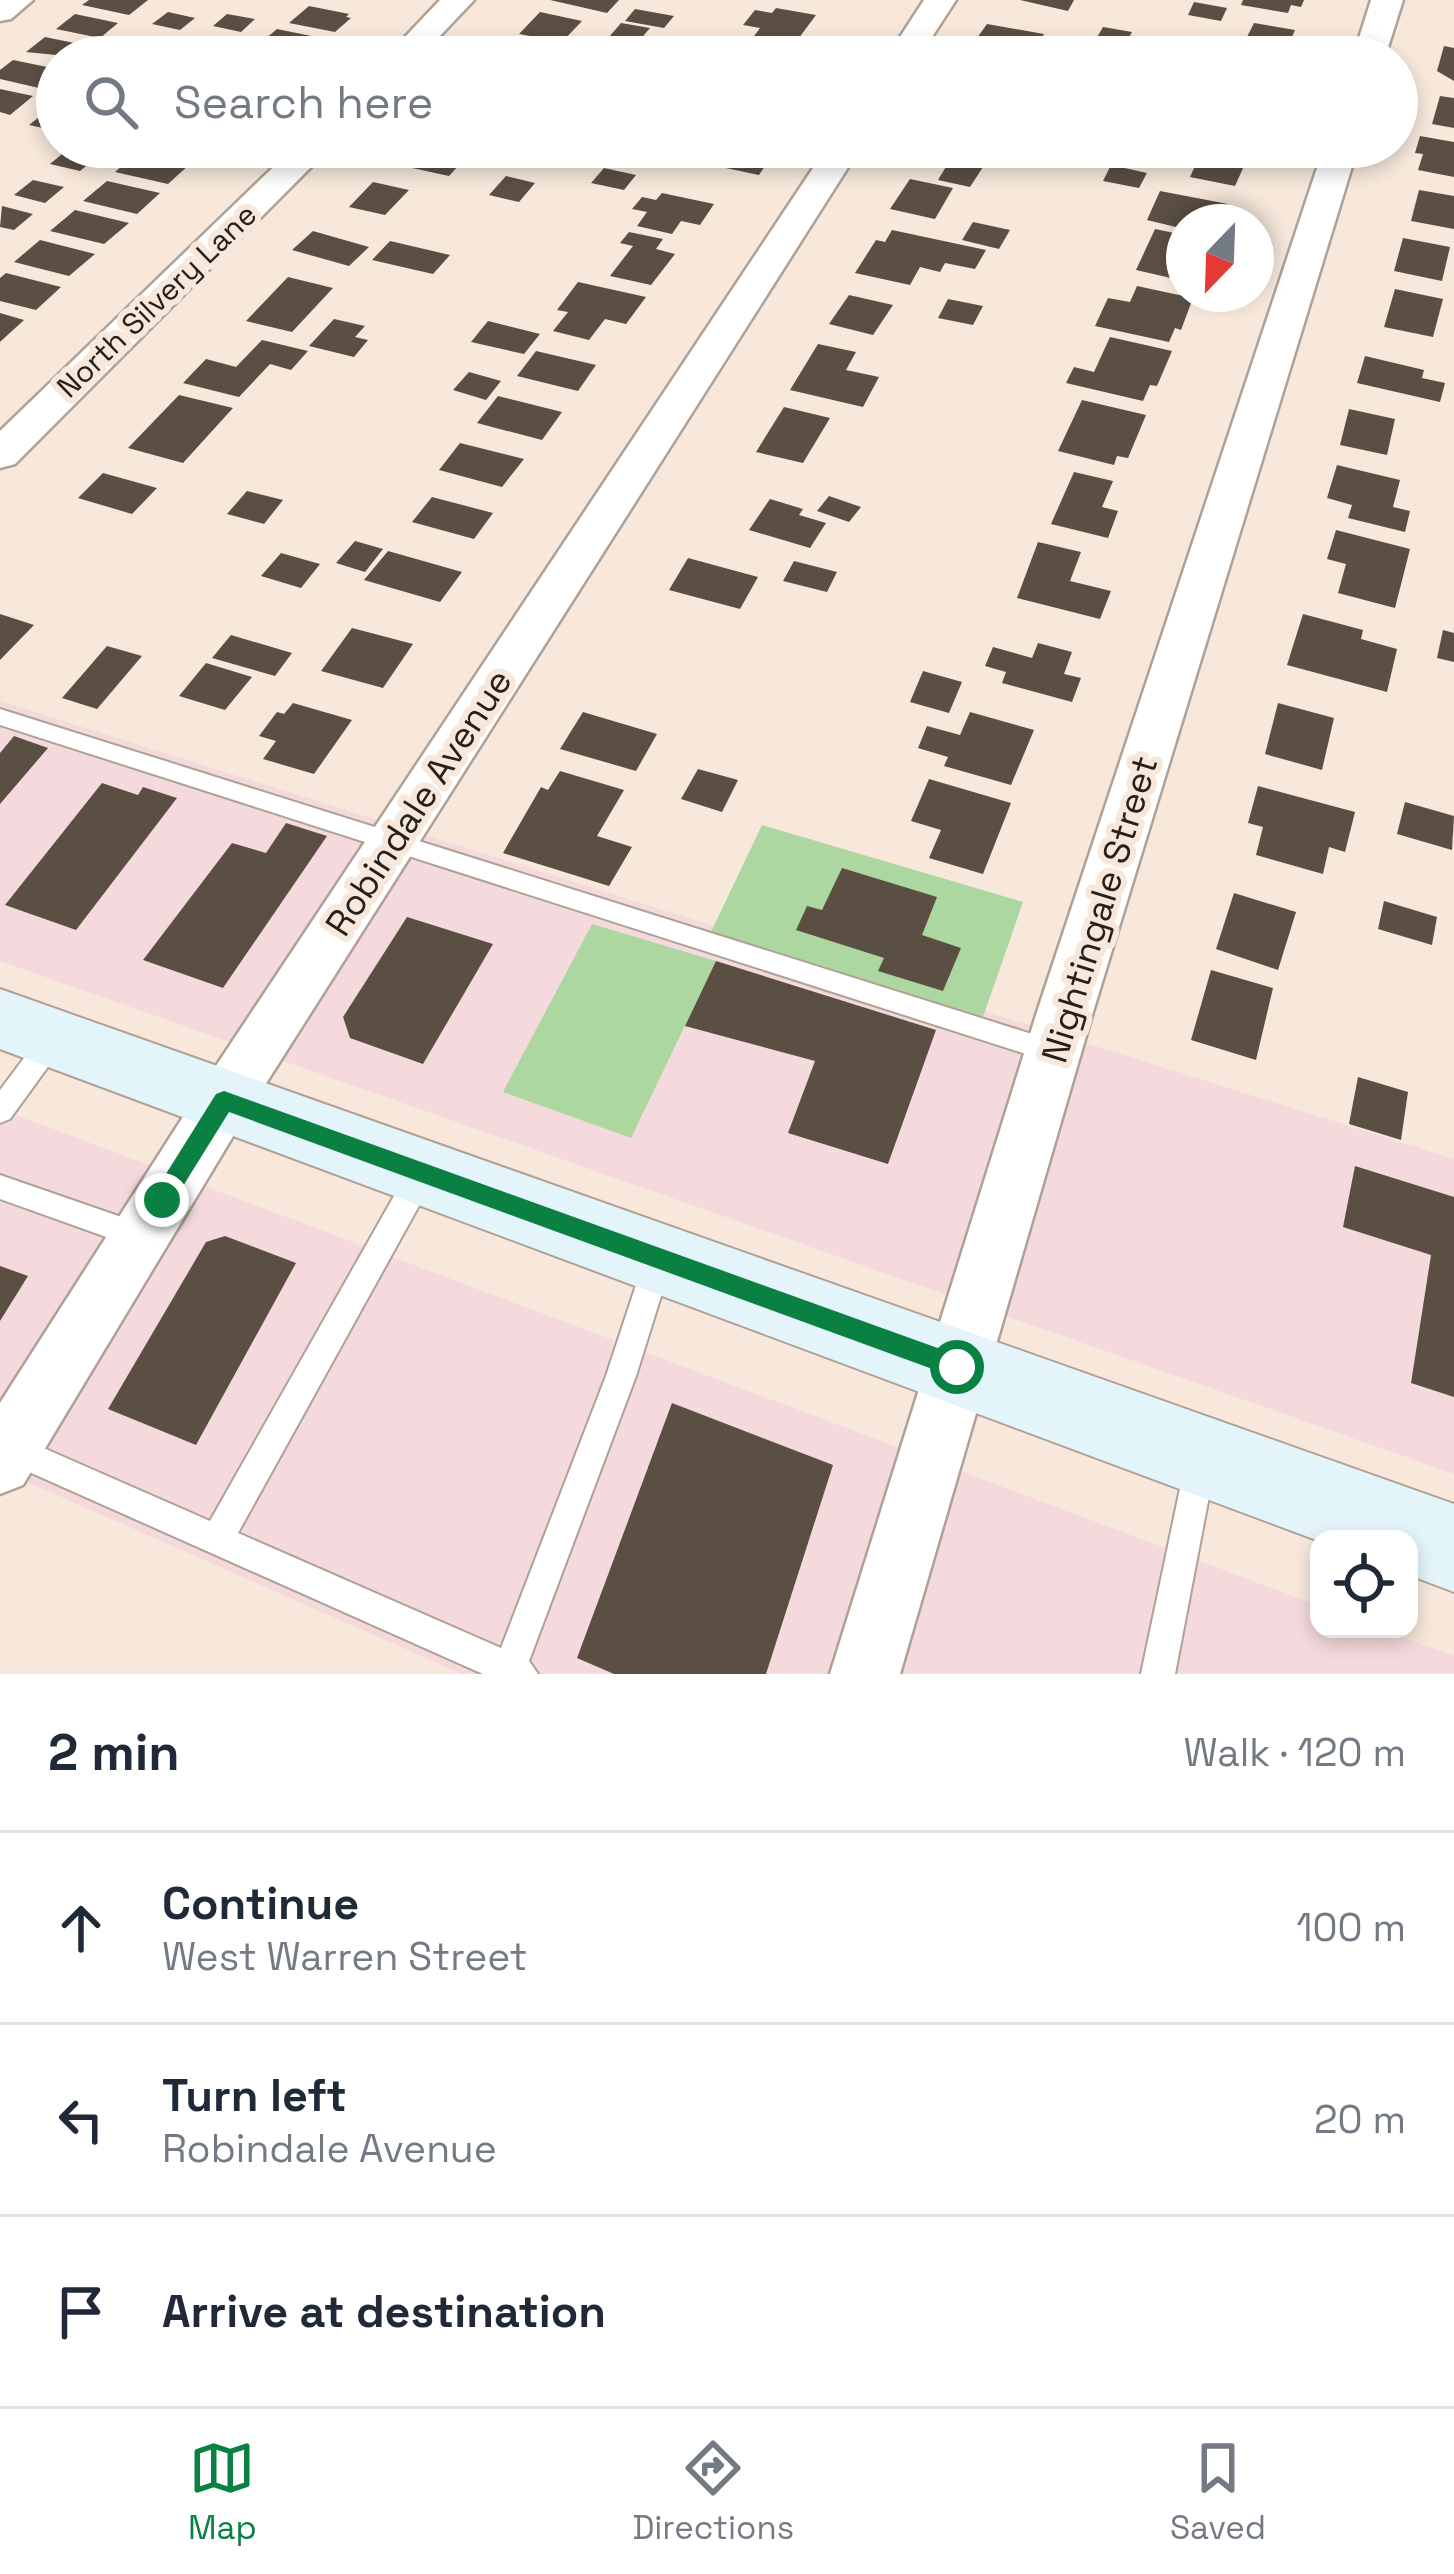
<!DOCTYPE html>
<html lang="en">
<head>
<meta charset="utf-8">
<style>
	:root { --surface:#fff; --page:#f6f6f7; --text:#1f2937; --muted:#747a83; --line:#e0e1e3; --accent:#0b8043 }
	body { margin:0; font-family:"Space Grotesk",sans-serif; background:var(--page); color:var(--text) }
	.controls { position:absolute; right:36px; bottom:36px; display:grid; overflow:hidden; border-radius:24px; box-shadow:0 6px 18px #0003 }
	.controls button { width:108px; height:108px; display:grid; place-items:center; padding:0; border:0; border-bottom:3px solid var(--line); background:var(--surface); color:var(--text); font:60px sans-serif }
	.compass { position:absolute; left:1166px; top:204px; width:108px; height:108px; border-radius:50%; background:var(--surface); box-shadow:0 6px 18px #0003; rotate:203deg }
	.stop { position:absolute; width:36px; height:36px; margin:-27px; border:9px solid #0b8043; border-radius:50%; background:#fff }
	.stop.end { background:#0b8043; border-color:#fff; box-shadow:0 3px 12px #0008 }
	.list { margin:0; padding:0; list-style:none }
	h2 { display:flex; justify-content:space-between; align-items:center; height:156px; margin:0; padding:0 48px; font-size:51px }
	h2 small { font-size:39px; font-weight:400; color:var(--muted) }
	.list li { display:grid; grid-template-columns:78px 1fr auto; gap:36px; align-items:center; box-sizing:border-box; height:192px; padding:0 48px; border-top:3px solid var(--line) }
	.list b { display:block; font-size:45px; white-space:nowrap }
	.list p { margin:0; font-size:39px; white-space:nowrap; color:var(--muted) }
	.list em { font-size:39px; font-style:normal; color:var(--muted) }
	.icon { flex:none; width:66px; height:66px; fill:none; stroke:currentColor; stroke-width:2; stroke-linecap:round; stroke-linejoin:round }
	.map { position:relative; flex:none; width:1454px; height:1674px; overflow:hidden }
	.search { position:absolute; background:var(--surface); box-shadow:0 6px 18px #0003; left:36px; right:36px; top:36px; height:132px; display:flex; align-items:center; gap:30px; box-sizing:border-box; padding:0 42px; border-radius:66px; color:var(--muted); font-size:45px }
	.sheet { height:732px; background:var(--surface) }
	nav { display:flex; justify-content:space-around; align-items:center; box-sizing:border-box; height:168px; border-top:3px solid var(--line); background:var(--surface); font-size:33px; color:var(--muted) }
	nav a { display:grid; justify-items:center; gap:6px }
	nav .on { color:var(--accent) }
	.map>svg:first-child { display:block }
	.commercial { fill:#f4dadc }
	.green { fill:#acd7a0 }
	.building { fill:#5b4f44 }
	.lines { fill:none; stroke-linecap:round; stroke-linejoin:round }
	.lane-casing { stroke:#afa195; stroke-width:4 }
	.street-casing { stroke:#afa195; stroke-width:5 }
	.secondary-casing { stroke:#afa195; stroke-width:4 }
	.lane { fill:#fff; fill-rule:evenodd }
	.street { fill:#fff; fill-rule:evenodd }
	.secondary { fill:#e3f5fb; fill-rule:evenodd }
	.route { fill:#0b8043 }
	.labels { text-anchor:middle; stroke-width:12; stroke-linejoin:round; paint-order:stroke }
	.far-street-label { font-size:30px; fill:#25201b; stroke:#f7e8db }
	.street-label { font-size:36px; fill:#25201b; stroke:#f7e8db }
</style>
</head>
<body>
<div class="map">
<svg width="1454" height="1674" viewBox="0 0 1454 1674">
	<rect width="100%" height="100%" fill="#f7e8db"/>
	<!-- commercial -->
	<g class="commercial">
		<polygon points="0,701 1454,1159 1454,1474 0,961"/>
		<polygon points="0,1109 1319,1606 1319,1629 1381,1629 1454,1656 1454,1674 462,1674 0,1470"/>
	</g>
	<!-- green -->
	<g class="green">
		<polygon points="762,825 1023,902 983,1017 711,932"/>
		<polygon points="592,924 716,961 631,1138 503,1092"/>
	</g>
	<!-- building -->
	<g class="building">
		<polygon points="89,0 148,0 129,15 82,5"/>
		<polygon points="550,0 619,0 607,13"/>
		<polygon points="1020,0 1074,0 1068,11"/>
		<polygon points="1243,0 1304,0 1301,7 1291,5 1288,13 1241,5"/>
		<polygon points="1194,2 1227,8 1221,21 1188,15"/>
		<polygon points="309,6 349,14 346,17 351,18 335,32 289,23"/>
		<polygon points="776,8 816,15 790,50 749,43 760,28 743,25 755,10 772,13"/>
		<polygon points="635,9 674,16 664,28 625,21"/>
		<polygon points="168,12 195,18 180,30 152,24"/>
		<polygon points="540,12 582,21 562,42 519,34"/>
		<polygon points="75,14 118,23 100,38 56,29"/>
		<polygon points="227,14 255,19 241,32 213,26"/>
		<polygon points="621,23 650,28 638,42 609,37"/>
		<polygon points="1254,23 1295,30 1284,55 1242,47"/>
		<polygon points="987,24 1044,34 1036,49 977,38"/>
		<polygon points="1103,27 1132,32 1119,57 1088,53"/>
		<polygon points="277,29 326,39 307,56 258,45"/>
		<polygon points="45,37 89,46 76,57 26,52"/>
		<polygon points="694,41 725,47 717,57 685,52"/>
		<polygon points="1194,43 1227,49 1224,57 1188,55"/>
		<polygon points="1444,46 1454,48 1454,81 1437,71"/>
		<polygon points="13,60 57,69 57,74 39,88 0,79 0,70"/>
		<polygon points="0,89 33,96 10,115 0,112"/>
		<polygon points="1440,96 1454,98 1454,128 1432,124"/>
		<polygon points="47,111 57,113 57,131 29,125"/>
		<polygon points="1420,136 1454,142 1454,177 1418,170 1423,154 1415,153"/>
		<polygon points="411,147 454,147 441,161 459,165 449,176 394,164"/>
		<polygon points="620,147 656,147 639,168 609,161"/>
		<polygon points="714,147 723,147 771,157 759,175 702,163"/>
		<polygon points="931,147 996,147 970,187 938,180 950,160 926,155"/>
		<polygon points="1203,148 1248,157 1235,186 1190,177"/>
		<polygon points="68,149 98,156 80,171 50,164"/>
		<polygon points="138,152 190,164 168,184 115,172"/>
		<polygon points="1111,165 1147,173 1139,188 1103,181"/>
		<polygon points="604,168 636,175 624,190 591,183"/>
		<polygon points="506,176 535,183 519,202 489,195"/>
		<polygon points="910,179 953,188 935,219 890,209"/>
		<polygon points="33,180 64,187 45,203 14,195"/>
		<polygon points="107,181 160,193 137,214 83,201"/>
		<polygon points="373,182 409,190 385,215 349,207"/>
		<polygon points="1419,190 1454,196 1454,229 1411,221"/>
		<polygon points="1160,191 1228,204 1221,222 1184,222 1184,229 1147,220"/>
		<polygon points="662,193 714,204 700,225 681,221 672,234 637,226 647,212 632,209 642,197 656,200"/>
		<polygon points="2,206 33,214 14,230 0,227"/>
		<polygon points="75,210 129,223 104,244 50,231"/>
		<polygon points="973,222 1010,230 999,249 962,240"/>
		<polygon points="1155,229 1184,235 1184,281 1136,270"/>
		<polygon points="892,230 986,250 975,269 945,263 940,272 920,267 910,285 855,273 876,240 885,242"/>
		<polygon points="313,231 369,247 349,266 292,250"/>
		<polygon points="629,232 663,239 656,249 675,254 651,285 610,276 633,246 620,243"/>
		<polygon points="1403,238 1450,247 1442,281 1394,271"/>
		<polygon points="40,240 95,254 69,276 14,262"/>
		<polygon points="390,241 450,255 433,274 372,260"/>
		<polygon points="6,273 61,287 36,310 0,301 0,278"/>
		<polygon points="288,277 333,288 292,332 246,321"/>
		<polygon points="578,282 646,297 626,324 605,319 589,340 553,331 568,312 557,310"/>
		<polygon points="1137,286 1193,298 1181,330 1175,328 1169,342 1095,326 1108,298 1130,302"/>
		<polygon points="1395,289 1443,299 1433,337 1384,327"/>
		<polygon points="849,295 893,305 873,335 829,324"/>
		<polygon points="948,299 983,306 973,325 938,318"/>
		<polygon points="0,313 24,320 0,342"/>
		<polygon points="334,319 365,326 355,337 368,340 354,357 309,346"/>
		<polygon points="488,321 540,334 524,354 471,342"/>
		<polygon points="1110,337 1172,351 1157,386 1150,385 1143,401 1066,383 1074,367 1094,372"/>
		<polygon points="262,340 308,351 291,370 270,364 239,397 183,383 206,359 236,367"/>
		<polygon points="818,344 856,352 846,370 879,377 863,407 790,390"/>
		<polygon points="536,351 596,365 578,391 517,376"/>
		<polygon points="1365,356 1424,370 1422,378 1445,383 1440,402 1357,383"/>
		<polygon points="469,372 501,381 486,400 453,390"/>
		<polygon points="179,395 233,408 183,463 128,448"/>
		<polygon points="498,396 562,412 542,440 477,423"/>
		<polygon points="1082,400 1146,415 1128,458 1117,456 1114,465 1058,451"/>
		<polygon points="784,407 830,418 803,463 756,452"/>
		<polygon points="1349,409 1395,419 1387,455 1340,445"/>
		<polygon points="460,443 524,459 502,487 439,470"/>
		<polygon points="1337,465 1400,480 1393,507 1410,511 1405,532 1348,518 1352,505 1327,498"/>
		<polygon points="1074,472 1113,481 1102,507 1118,511 1108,538 1051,524"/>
		<polygon points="103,473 157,488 132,514 78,498"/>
		<polygon points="247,491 283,500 264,524 227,514"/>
		<polygon points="829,496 861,507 849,522 817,511"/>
		<polygon points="432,497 493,513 474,539 412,522"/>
		<polygon points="770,499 803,509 799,515 826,523 810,548 749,530"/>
		<polygon points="1336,530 1410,549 1395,608 1338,593 1346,564 1327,559"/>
		<polygon points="355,541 383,549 365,572 336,563"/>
		<polygon points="1038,542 1081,552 1070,581 1111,591 1100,619 1017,598"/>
		<polygon points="388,551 462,572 440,602 364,580"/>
		<polygon points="281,553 320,564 301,588 261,576"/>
		<polygon points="688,558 758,577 740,609 669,590"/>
		<polygon points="794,561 837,572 827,592 783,581"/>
		<polygon points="0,614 34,625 0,660"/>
		<polygon points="1303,614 1363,630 1361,639 1397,649 1387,692 1287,665"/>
		<polygon points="352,628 413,644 383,688 321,671"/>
		<polygon points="1443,630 1454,633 1454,662 1437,658"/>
		<polygon points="231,635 292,653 275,676 212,658"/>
		<polygon points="1038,643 1072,652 1064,674 1081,678 1072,702 1002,683 1006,672 985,666 993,647 1032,658"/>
		<polygon points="107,646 142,656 97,709 62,698"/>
		<polygon points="206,663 252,677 225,710 179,696"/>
		<polygon points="923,671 962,682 949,713 910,702"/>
		<polygon points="293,703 352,720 314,774 263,759 276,741 259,736 277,712 284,714"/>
		<polygon points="1278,703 1334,718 1322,770 1265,754"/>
		<polygon points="583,712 657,734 636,771 560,749"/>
		<polygon points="970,712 1034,730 1011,785 944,766 948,757 918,748 927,726 960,735"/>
		<polygon points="14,736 48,748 0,804 0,753"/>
		<polygon points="698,769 738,780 722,812 681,799"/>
		<polygon points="560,771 624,790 597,836 632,847 609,886 503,853 541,787 548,790"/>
		<polygon points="929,779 1011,803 983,874 929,858 941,830 911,821"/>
		<polygon points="102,783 138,795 143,787 177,798 76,930 5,905"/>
		<polygon points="1258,786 1355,812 1345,852 1329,847 1323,874 1256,855 1263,827 1248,823"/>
		<polygon points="1405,802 1454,816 1452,850 1397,834"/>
		<polygon points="286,823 327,836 223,988 143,960 232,843 266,853"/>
		<polygon points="842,868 937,897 922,935 961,948 943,991 878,971 884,958 796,930 807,906 822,910"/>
		<polygon points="1234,893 1296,912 1278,970 1216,949"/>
		<polygon points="1384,901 1437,917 1432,945 1378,929"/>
		<polygon points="407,917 493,944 423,1064 350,1038 343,1017"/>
		<polygon points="716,961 936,1030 888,1164 788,1133 815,1061 685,1026"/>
		<polygon points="1211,970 1273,988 1256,1060 1191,1040"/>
		<polygon points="1358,1077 1408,1092 1401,1140 1349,1124"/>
		<polygon points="1355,1166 1454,1197 1454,1397 1411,1383 1431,1255 1343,1227"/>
		<polygon points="225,1236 296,1263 196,1445 108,1409 206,1242"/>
		<polygon points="0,1266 28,1276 0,1321"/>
		<polygon points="672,1403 833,1465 766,1674 614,1674 577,1658"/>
	</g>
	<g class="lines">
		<!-- lane casing -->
		<g class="lane-casing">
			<g id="lane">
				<polygon points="0,709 1054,1041 1063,1044 1067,1052 1063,1060 1054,1063 0,725"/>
				<polygon points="54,1027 63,1030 67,1038 63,1046 10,1119 0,1123 0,1090 45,1030"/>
				<polygon points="421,1163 431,1166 435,1175 431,1184 238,1533 501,1648 606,1376 644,1261 648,1252 658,1248 668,1252 672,1261 636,1376 529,1661 538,1674 483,1674 0,1459 0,1429 210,1521 411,1166"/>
				<polygon points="0,1175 150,1227 154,1236 150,1245 140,1249 0,1199"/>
				<polygon points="1200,1450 1211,1454 1215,1465 1175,1674 1141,1674 1185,1465 1189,1454"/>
			</g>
		</g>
		<!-- street casing -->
		<g class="street-casing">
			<g id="street">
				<polygon points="0,0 33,0 11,19 0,21"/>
				<polygon points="440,0 474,0 420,57 386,57"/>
				<polygon points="924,0 956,0 919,57 887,57"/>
				<polygon points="1371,0 1403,0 1385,57 1353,57"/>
				<polygon points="294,147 331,147 15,464 0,468 0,431"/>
				<polygon points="827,147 861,147 244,1118 23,1485 0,1494 0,1403 204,1084"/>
				<polygon points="1324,147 1358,147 1093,1012 900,1674 830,1674 1037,1012"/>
			</g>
		</g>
		<!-- secondary casing -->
		<g class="secondary-casing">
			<polygon id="secondary" points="0,989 1454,1504 1454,1592 1409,1575 1409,1539 1319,1541 0,1049"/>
		</g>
		<!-- lane -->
		<use href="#lane" class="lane"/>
		<!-- street -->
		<use href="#street" class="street"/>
		<!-- secondary -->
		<use href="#secondary" class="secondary"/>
	</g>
	<!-- route -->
	<polygon class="route" points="224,1091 957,1355 969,1367 957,1378 229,1112 170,1207 154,1207 154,1193 216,1094"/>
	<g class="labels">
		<!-- far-street labels -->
		<g class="far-street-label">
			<text transform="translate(157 301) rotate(-44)" y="10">North Silvery Lane</text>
		</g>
		<!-- street labels -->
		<g class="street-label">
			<text transform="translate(418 802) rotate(-57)" y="13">Robindale Avenue</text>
			<text transform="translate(1099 909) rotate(-73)" y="13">Nightingale Street</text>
		</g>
	</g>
</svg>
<div class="controls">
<button><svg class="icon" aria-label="locate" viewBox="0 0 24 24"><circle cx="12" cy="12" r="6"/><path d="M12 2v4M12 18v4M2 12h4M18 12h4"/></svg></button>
</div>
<svg class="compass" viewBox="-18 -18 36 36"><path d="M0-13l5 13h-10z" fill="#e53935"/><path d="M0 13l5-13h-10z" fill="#747a83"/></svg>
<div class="stop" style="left:957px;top:1367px"></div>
<div class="stop end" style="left:162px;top:1200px"></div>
<div class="search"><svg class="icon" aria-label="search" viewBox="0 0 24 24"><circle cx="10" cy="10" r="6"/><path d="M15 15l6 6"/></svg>Search here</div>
</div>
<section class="sheet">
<h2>2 min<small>Walk · 120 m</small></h2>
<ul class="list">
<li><svg class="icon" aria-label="ahead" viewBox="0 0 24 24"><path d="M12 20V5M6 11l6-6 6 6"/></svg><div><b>Continue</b><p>West Warren Street</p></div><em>100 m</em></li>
<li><svg class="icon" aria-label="left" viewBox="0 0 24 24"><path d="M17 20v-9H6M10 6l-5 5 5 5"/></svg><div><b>Turn left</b><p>Robindale Avenue</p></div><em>20 m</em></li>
<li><svg class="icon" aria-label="arrive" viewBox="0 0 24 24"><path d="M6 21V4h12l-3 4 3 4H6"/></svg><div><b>Arrive at destination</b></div></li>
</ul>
</section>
<nav>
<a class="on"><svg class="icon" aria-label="map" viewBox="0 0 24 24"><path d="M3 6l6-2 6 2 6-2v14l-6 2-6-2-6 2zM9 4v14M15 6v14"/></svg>Map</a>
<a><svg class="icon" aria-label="directions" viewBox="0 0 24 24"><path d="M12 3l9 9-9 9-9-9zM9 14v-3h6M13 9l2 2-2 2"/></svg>Directions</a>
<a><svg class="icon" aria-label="saved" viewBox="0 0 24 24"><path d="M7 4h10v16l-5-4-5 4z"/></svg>Saved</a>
</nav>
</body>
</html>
